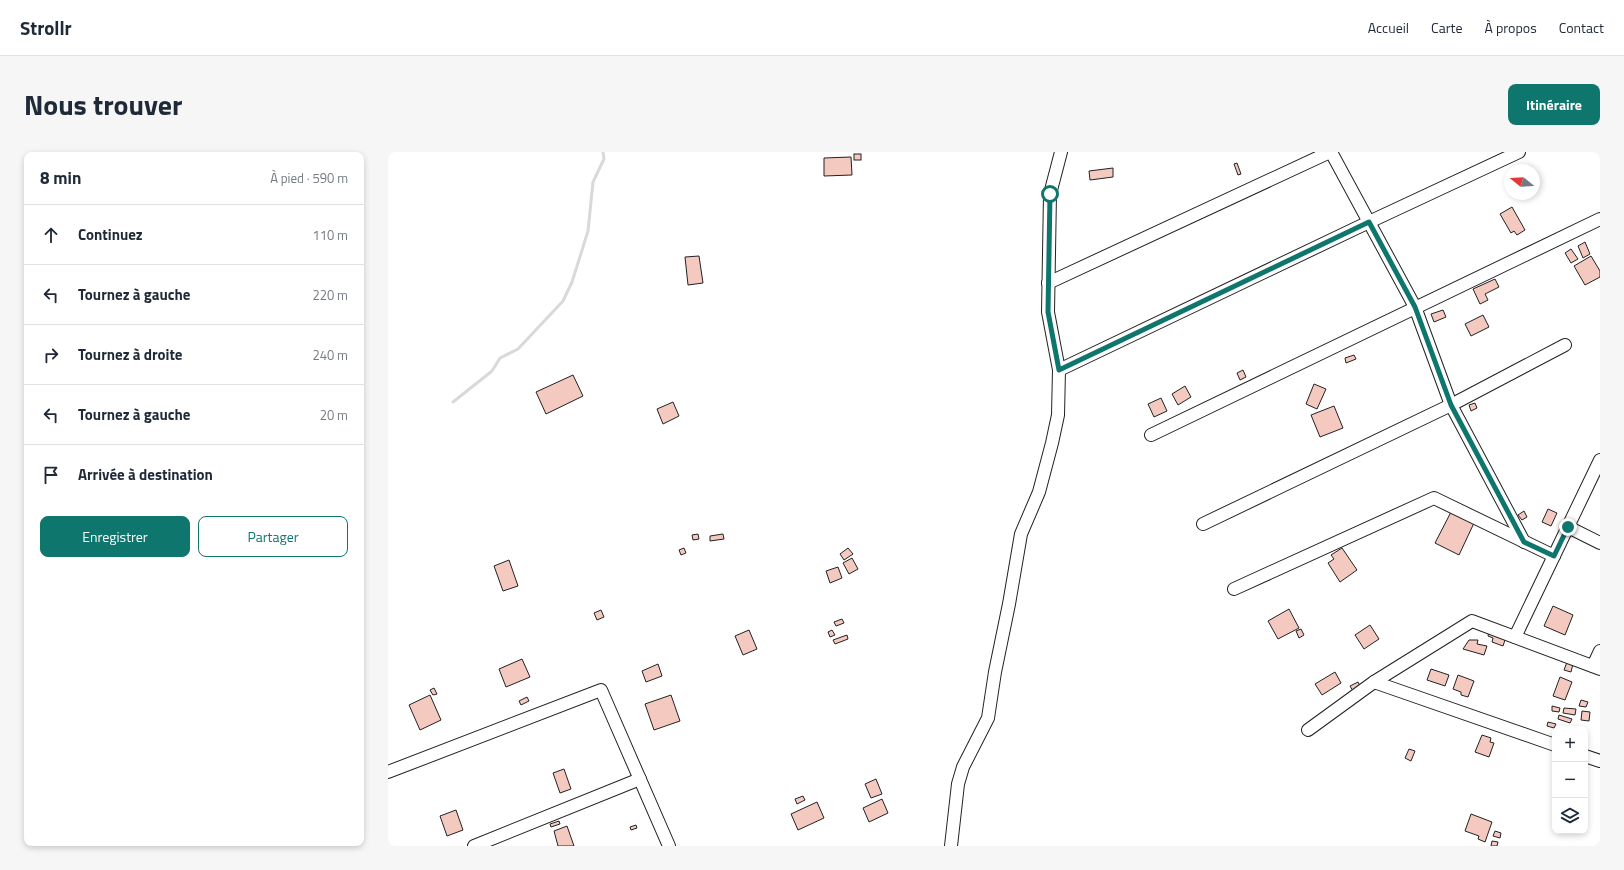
<!DOCTYPE html>
<html lang="fr">
<head>
<meta charset="utf-8">
<style>
	:root { --surface:#fff; --page:#f6f6f7; --text:#1f2937; --muted:#747a83; --line:#e0e1e3; --accent:#0f766e }
	body { margin:0; font-family:"Titillium Web",sans-serif; background:var(--page); color:var(--text) }
	.controls { position:absolute; right:12px; bottom:12px; display:grid; overflow:hidden; border-radius:8px; box-shadow:0 2px 6px #0003 }
	.controls button { width:36px; height:36px; display:grid; place-items:center; padding:0; border:0; border-bottom:1px solid var(--line); background:var(--surface); color:var(--text); font:20px sans-serif }
	.compass { position:absolute; left:1116px; top:12px; width:36px; height:36px; border-radius:50%; background:var(--surface); box-shadow:0 2px 6px #0003; rotate:288deg }
	.stop { position:absolute; width:12px; height:12px; margin:-9px; border:3px solid #0f766e; border-radius:50%; background:#fff }
	.stop.end { background:#0f766e; border-color:#fff; box-shadow:0 1px 4px #0008 }
	.list { margin:0; padding:0; list-style:none }
	h2 { display:flex; justify-content:space-between; align-items:center; height:52px; margin:0; padding:0 16px; font-size:17px }
	h2 small { font-size:13px; font-weight:400; color:var(--muted) }
	.list li { display:grid; grid-template-columns:26px 1fr auto; gap:12px; align-items:center; box-sizing:border-box; height:60px; padding:0 16px; border-top:1px solid var(--line) }
	.list b { display:block; font-size:15px; white-space:nowrap }
	.list em { font-size:13px; font-style:normal; color:var(--muted) }
	.actions { display:flex; gap:8px; padding:12px 16px }
	.actions a { flex:1; padding:9px 0; border:1px solid var(--accent); border-radius:8px; text-align:center; font-size:14px; color:var(--accent) }
	.actions .main { background:var(--accent); color:#fff }
	.icon { flex:none; width:22px; height:22px; fill:none; stroke:currentColor; stroke-width:2; stroke-linecap:round; stroke-linejoin:round }
	.map { position:relative; flex:none; width:1212px; height:694px; overflow:hidden; border-radius:8px }
	header { display:flex; align-items:center; gap:24px; box-sizing:border-box; height:56px; padding:0 20px; background:var(--surface); border-bottom:1px solid var(--line) }
	header strong { font-size:19px }
	nav { display:flex; gap:22px; margin-inline-start:auto; font-size:14px }
	.intro { display:flex; align-items:center; justify-content:space-between; box-sizing:border-box; height:96px; padding:0 24px }
	h1 { margin:0; font-size:28px }
	.button { padding:10px 18px; border-radius:8px; background:var(--accent); color:#fff; font-size:14px; font-weight:700 }
	main { display:flex; gap:24px; padding:0 24px }
	aside { flex:1; background:var(--surface); border-radius:8px; box-shadow:0 2px 6px #0003 }
	.map>svg:first-child { display:block }
	.lines { fill:none; stroke-linecap:round; stroke-linejoin:round }
	.stream { stroke:#d9d9d9; stroke-width:3 }
	.building { fill:#f3c9c0; stroke:#222 }
	.minor-casing { stroke:#222; stroke-width:14 }
	.minor { stroke:#fff; stroke-width:12 }
	.route { stroke:#0f766e; stroke-width:5 }
</style>
</head>
<body>
<header>
<strong>Strollr</strong>
<nav><a>Accueil</a><a>Carte</a><a>À propos</a><a>Contact</a></nav>
</header>
<div class="intro"><h1>Nous trouver</h1><a class="button">Itinéraire</a></div>
<main>
<aside>
<h2>8 min<small>À pied · 590 m</small></h2>
<ul class="list">
<li><svg class="icon" aria-label="ahead" viewBox="0 0 24 24"><path d="M12 20V5M6 11l6-6 6 6"/></svg><div><b>Continuez</b></div><em>110 m</em></li>
<li><svg class="icon" aria-label="left" viewBox="0 0 24 24"><path d="M17 20v-9H6M10 6l-5 5 5 5"/></svg><div><b>Tournez à gauche</b></div><em>220 m</em></li>
<li><svg class="icon" aria-label="right" viewBox="0 0 24 24"><path d="M7 20v-9h11M14 6l5 5-5 5"/></svg><div><b>Tournez à droite</b></div><em>240 m</em></li>
<li><svg class="icon" aria-label="left" viewBox="0 0 24 24"><path d="M17 20v-9H6M10 6l-5 5 5 5"/></svg><div><b>Tournez à gauche</b></div><em>20 m</em></li>
<li><svg class="icon" aria-label="arrive" viewBox="0 0 24 24"><path d="M6 21V4h12l-3 4 3 4H6"/></svg><div><b>Arrivée à destination</b></div></li>
</ul>
<div class="actions"><a class="main">Enregistrer</a><a>Partager</a></div>
</aside>
<div class="map">
<svg width="1212" height="694" viewBox="0 0 1212 694">
	<rect width="100%" height="100%" fill="#fff"/>
	<g class="lines">
		<!-- stream -->
		<polyline class="stream" points="65,250 104,219 112,206 130,197 175,149 184,130 200,79 205,30 216,7 215,0"/>
	</g>
	<!-- building -->
	<g class="building">
		<rect x="466" y="2" width="7" height="6"/>
		<polygon points="463,5 464,23 436,24 436,6"/>
		<polygon points="849,11 853,22 850,23 846,12"/>
		<polygon points="725,16 725,25 702,28 701,19"/>
		<polygon points="1124,55 1137,78 1129,83 1126,79 1123,81 1112,62"/>
		<polygon points="1197,90 1202,102 1195,106 1190,94"/>
		<polygon points="1183,97 1190,107 1183,111 1177,101"/>
		<polygon points="311,104 315,131 300,133 297,105"/>
		<polygon points="1203,104 1212,119 1212,125 1197,133 1186,114"/>
		<polygon points="1107,127 1111,135 1097,142 1100,148 1092,152 1085,137"/>
		<polygon points="1055,158 1058,165 1046,170 1043,162"/>
		<polygon points="1095,163 1101,175 1083,184 1077,172"/>
		<polygon points="966,203 968,207 958,211 957,206"/>
		<polygon points="855,218 858,225 852,228 849,221"/>
		<polygon points="185,223 195,244 158,262 148,240"/>
		<polygon points="926,232 938,237 929,257 918,252"/>
		<polygon points="797,234 803,245 790,253 784,242"/>
		<polygon points="773,246 779,259 766,265 760,252"/>
		<polygon points="285,250 291,264 275,272 269,257"/>
		<polygon points="1087,251 1089,256 1083,259 1081,253"/>
		<polygon points="946,254 955,276 932,285 923,263"/>
		<polygon points="1160,357 1169,361 1163,374 1154,370"/>
		<polygon points="1136,359 1139,365 1134,368 1130,363"/>
		<polygon points="1063,360 1086,371 1071,403 1047,391"/>
		<polygon points="310,382 311,387 305,388 304,383"/>
		<polygon points="335,382 336,387 322,389 322,384"/>
		<polygon points="296,396 298,401 293,403 291,398"/>
		<polygon points="460,396 465,402 456,408 452,402"/>
		<polygon points="954,396 969,418 952,430 940,411 946,407 943,403"/>
		<polygon points="464,406 470,417 461,422 455,411"/>
		<polygon points="121,408 130,434 115,439 106,414"/>
		<polygon points="450,415 454,426 442,431 438,419"/>
		<polygon points="1165,454 1185,463 1177,483 1156,474"/>
		<polygon points="901,457 911,476 890,487 880,469"/>
		<polygon points="213,458 216,465 209,468 206,461"/>
		<polygon points="454,467 456,471 448,474 446,470"/>
		<polygon points="982,473 991,487 976,497 967,483"/>
		<polygon points="913,477 916,483 911,486 908,479"/>
		<polygon points="361,478 369,497 355,503 347,484"/>
		<polygon points="444,478 447,483 442,485 440,480"/>
		<polygon points="1101,479 1118,485 1115,494 1104,490 1105,486 1100,484"/>
		<polygon points="459,483 460,487 447,492 445,488"/>
		<polygon points="1081,488 1090,488 1089,492 1099,494 1096,503 1075,497"/>
		<polygon points="134,507 142,525 118,535 111,517"/>
		<polygon points="1179,510 1185,512 1183,520 1176,518"/>
		<polygon points="270,512 274,524 258,530 254,519"/>
		<polygon points="1043,517 1061,523 1057,534 1039,528"/>
		<polygon points="947,520 953,531 934,543 927,532"/>
		<polygon points="1070,523 1086,529 1080,545 1073,543 1073,540 1065,537"/>
		<polygon points="1172,525 1184,530 1177,548 1165,544"/>
		<polygon points="970,530 972,534 965,539 962,534"/>
		<polygon points="46,536 49,542 45,543 42,538"/>
		<polygon points="42,543 53,568 32,578 21,553"/>
		<polygon points="283,543 292,569 266,578 257,552"/>
		<polygon points="139,545 141,549 133,553 131,549"/>
		<polygon points="1193,548 1200,550 1198,555 1191,554"/>
		<polygon points="1164,554 1172,556 1171,560 1164,559"/>
		<polygon points="1176,556 1188,557 1187,563 1175,561"/>
		<polygon points="1194,559 1202,560 1201,569 1193,568"/>
		<polygon points="1171,563 1184,567 1182,571 1170,567"/>
		<polygon points="1160,570 1168,572 1166,576 1159,574"/>
		<polygon points="1094,583 1103,586 1102,590 1106,591 1101,605 1087,600"/>
		<polygon points="1021,597 1027,599 1023,609 1017,606"/>
		<polygon points="176,617 183,637 172,641 165,621"/>
		<polygon points="488,627 494,642 483,646 477,632"/>
		<polygon points="415,644 417,648 409,652 407,647"/>
		<polygon points="494,647 500,661 481,670 475,656"/>
		<polygon points="429,650 436,666 410,678 403,662"/>
		<polygon points="68,658 75,678 59,684 52,664"/>
		<polygon points="1083,662 1104,670 1097,690 1090,687 1091,684 1077,679"/>
		<polygon points="171,669 172,672 163,675 162,672"/>
		<polygon points="248,673 249,676 243,678 242,675"/>
		<polygon points="179,674 186,694 170,694 166,679"/>
		<polygon points="1107,679 1113,681 1112,686 1105,684"/>
		<polygon points="1104,689 1110,690 1109,694 1103,694"/>
	</g>
	<g class="lines">
		<!-- minor casing -->
		<g class="minor-casing">
			<g id="minor">
				<polyline points="943,0 1027,155 1063,253 1136,390"/>
				<polyline points="660,131 942,0"/>
				<polyline points="671,218 981,70 1131,0"/>
				<polyline points="763,283 1212,67"/>
				<polyline points="815,372 1063,253 1177,193"/>
				<polyline points="1180,375 1212,391"/>
				<polyline points="846,437 1046,346 1166,404"/>
				<polyline points="1127,485 1212,308"/>
				<polyline points="1205,514 1212,499"/>
				<polyline points="986,530 1167,593"/>
				<polyline points="920,578 986,530 1084,469 1212,517"/>
				<polyline points="1197,604 1212,609"/>
				<polyline points="0,620 213,538 281,694"/>
				<polyline points="86,694 252,627"/>
				<polyline points="563,694 570,632 575,615 600,566 607,520 621,452 633,382 651,340 664,291 670,263 671,218 660,160 662,42 673,0"/>
			</g>
		</g>
		<!-- minor -->
		<use href="#minor" class="minor"/>
	</g>
	<g class="lines">
		<!-- route -->
		<polyline class="route" points="662,42 660,160 671,218 981,70 1027,155 1063,253 1136,390 1166,404 1180,375"/>
	</g>
</svg>
<div class="controls">
<button>+</button>
<button>−</button>
<button><svg class="icon" aria-label="layers" viewBox="0 0 24 24"><path d="M12 4l9 5-9 5-9-5zM3 14l9 5 9-5"/></svg></button>
</div>
<svg class="compass" viewBox="-18 -18 36 36"><path d="M0-13l5 13h-10z" fill="#e53935"/><path d="M0 13l5-13h-10z" fill="#747a83"/></svg>
<div class="stop" style="left:662px;top:42px"></div>
<div class="stop end" style="left:1180px;top:375px"></div>
</div>
</main>
</body>
</html>
